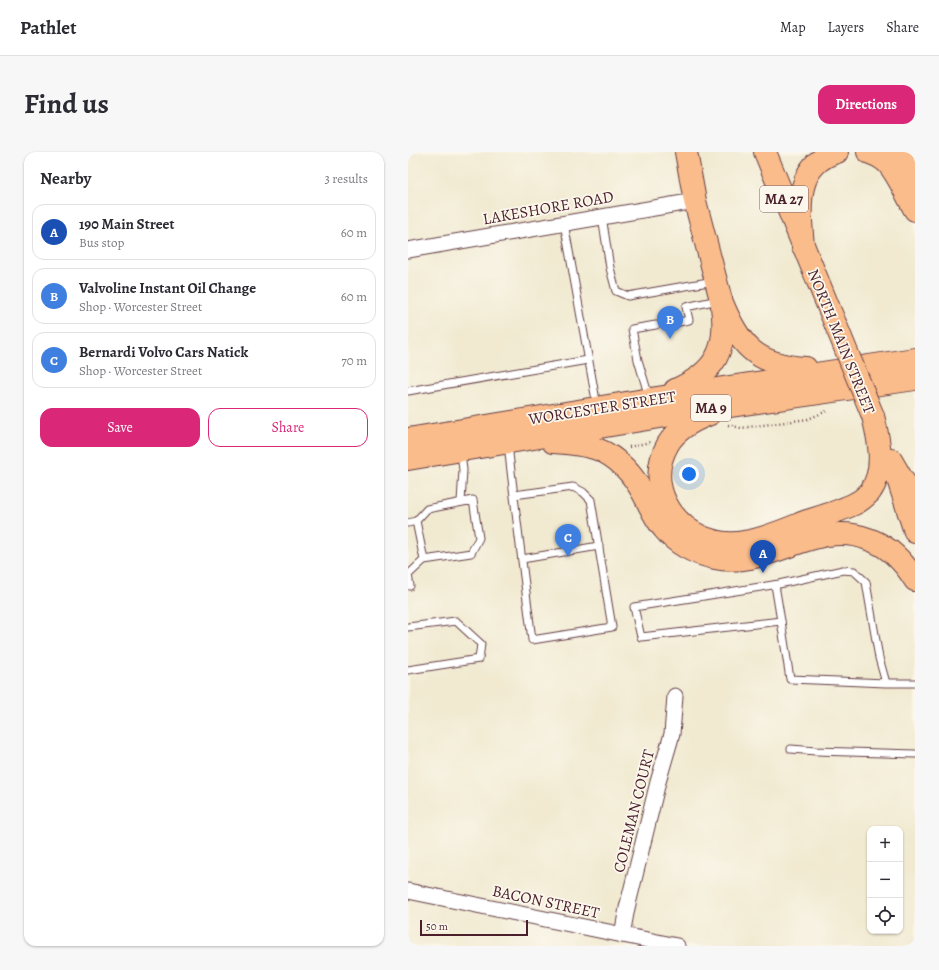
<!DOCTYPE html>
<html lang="en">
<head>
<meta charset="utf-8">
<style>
	:root { --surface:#fff; --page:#f7f7f7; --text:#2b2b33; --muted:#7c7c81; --line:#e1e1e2; --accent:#db2777 }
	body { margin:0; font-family:Alegreya,serif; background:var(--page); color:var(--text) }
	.controls { position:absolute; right:12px; bottom:12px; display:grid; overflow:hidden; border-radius:8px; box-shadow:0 1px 3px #0004 }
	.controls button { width:36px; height:36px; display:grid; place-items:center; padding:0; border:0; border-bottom:1px solid var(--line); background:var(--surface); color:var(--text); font:20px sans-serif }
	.scale { position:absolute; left:12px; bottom:10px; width:108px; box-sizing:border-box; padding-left:4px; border:2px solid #4a1f2b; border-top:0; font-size:11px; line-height:14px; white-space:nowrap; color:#4a1f2b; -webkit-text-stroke:3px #fbf7ec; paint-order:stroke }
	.you { position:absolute; left:281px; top:322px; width:14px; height:14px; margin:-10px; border:3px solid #fff; border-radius:50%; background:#1a73e8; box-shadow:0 0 0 6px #1a73e833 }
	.badge { display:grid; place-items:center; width:26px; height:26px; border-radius:50%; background:var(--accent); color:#fff; font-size:13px; font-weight:700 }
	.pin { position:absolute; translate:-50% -33px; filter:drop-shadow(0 1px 2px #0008) }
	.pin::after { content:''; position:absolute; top:21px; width:14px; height:12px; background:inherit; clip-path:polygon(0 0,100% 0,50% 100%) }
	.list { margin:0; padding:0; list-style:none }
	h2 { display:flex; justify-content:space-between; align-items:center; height:52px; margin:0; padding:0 16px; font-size:17px }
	h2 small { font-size:13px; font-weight:400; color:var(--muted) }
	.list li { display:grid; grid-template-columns:26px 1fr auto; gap:12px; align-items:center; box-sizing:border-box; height:56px; margin:0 8px 8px; padding:0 8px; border:1px solid var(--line); border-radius:12px }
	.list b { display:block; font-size:15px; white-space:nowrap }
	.list p { margin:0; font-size:13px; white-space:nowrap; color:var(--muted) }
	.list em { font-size:13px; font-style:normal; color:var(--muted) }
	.actions { display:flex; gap:8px; padding:12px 16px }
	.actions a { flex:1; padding:9px 0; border:1px solid var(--accent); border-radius:12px; text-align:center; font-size:14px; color:var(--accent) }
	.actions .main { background:var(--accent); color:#fff }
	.icon { flex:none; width:22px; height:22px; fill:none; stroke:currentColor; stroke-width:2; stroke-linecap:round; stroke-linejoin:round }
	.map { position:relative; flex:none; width:507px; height:794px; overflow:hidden; border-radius:12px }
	header { display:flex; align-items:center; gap:24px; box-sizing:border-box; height:56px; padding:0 20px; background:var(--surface); border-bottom:1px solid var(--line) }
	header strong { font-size:19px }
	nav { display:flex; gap:22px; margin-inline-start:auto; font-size:14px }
	.intro { display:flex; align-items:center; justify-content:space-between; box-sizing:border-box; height:96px; padding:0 24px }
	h1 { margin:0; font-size:28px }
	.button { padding:10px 18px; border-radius:12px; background:var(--accent); color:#fff; font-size:14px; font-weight:700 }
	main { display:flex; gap:24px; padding:0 24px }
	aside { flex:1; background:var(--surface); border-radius:12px; box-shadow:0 1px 3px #0004 }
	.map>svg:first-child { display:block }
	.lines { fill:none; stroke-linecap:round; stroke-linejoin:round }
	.service-casing { stroke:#633d44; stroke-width:9 }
	.minor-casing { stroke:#633d44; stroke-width:17 }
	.primary-casing { stroke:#633d44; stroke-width:24 }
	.trunk-casing { stroke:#633d44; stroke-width:24 }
	.path { stroke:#633d44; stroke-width:2.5; stroke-dasharray:1 3; stroke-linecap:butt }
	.service { stroke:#fff; stroke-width:7 }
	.minor { stroke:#fff; stroke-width:15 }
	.primary { stroke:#fabc8b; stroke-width:22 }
	.trunk { stroke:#fabc8b; stroke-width:22 }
	.primary-bridge-casing { stroke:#633d44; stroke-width:24; stroke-linecap:butt }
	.primary-bridge { stroke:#fabc8b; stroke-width:22 }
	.labels { text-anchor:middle; stroke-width:3.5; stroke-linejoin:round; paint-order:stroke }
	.shield { fill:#fbf7ec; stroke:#7f6065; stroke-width:1 }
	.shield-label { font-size:15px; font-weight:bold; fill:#4a1f2b }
	.street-label { font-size:16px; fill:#4a1f2b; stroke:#fbf7ec }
</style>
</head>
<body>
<header>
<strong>Pathlet</strong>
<nav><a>Map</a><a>Layers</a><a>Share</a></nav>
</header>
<div class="intro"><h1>Find us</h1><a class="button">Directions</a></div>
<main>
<aside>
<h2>Nearby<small>3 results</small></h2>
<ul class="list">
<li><span class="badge" style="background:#1a4fb4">A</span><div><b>190 Main Street</b><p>Bus stop</p></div><em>60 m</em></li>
<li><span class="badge" style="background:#3f7fe0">B</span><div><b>Valvoline Instant Oil Change</b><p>Shop · Worcester Street</p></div><em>60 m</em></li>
<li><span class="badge" style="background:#3f7fe0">C</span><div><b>Bernardi Volvo Cars Natick</b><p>Shop · Worcester Street</p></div><em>70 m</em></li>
</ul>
<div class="actions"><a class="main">Save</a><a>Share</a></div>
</aside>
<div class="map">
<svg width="507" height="794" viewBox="0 0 507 794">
	<rect width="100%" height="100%" fill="#fbf7ec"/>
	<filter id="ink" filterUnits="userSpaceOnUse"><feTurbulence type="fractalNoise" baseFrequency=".025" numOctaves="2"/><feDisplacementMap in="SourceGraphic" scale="8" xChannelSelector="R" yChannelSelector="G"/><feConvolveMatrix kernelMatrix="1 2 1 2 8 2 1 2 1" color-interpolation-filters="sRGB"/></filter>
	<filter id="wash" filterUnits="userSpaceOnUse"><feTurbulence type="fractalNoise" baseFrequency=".012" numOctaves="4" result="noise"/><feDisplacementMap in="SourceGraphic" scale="16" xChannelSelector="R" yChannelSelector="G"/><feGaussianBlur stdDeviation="0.9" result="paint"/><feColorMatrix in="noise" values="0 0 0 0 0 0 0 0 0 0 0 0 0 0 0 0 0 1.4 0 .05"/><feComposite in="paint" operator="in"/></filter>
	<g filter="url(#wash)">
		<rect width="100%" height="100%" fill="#f1ead1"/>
	</g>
	<g filter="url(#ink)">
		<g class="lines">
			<!-- service casing -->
			<g class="service-casing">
				<g id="service">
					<polyline points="194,64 202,116 208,139 220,144 306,129"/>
					<polyline points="156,71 189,254"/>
					<polyline points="271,170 281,168 278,155 310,148"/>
					<polyline points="0,239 180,208"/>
					<polyline points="241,245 230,208 224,177 248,173"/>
					<path d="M100,292C107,358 116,423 124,488L204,475L183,348L175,340L165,335L106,343"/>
					<polyline points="53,301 55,318 53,350"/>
					<polyline points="0,371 8,369 19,357 65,348 71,386 63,401 16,408 8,369"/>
					<polyline points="114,407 191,394"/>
					<polyline points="367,433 373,469"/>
					<polyline points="2,434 0,423 16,408"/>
					<polyline points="0,475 48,469 73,492 71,507 0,518"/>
					<polyline points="478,531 471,506 458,430 446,419 435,418 371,432 226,455 233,485 373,469 382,527 478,531 507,531"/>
					<polyline points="383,597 408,599 507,602"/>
				</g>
			</g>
			<!-- minor casing -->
			<g class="minor-casing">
				<g id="minor">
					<polyline points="0,98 287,49"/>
					<polyline points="0,739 269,794"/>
					<polyline points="214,783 219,756 250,630 264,582 267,544"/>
				</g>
			</g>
			<!-- primary casing -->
			<g class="primary-casing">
				<g id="primary">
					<polyline points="278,0 287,49 313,148"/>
					<polyline points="357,0 427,171"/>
					<polyline points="489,324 507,380"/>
				</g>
			</g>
			<!-- trunk casing -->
			<g class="trunk-casing">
				<g id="trunk">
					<path d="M460,0C466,2 472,5 477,9C487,17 500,46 507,58"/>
					<polyline points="489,0 501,14 507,26"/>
					<path d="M395,94C392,58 385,13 429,0"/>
					<path d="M313,148C331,193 347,213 398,216"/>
					<path d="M267,238C307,221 320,198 314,155"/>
					<path d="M302,262C286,268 269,277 260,292C237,332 263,378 306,389C316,392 325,392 336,390C357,387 379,377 399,369C415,364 433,359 448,351C453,349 458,344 462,340C478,318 471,288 465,264"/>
					<polyline points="0,287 242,247 507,207"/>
					<path d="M145,290C160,291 175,292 189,297C210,305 226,324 236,343C242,354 247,367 256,377C269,393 288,402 307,406C360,418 407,366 460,387C481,394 496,410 507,428"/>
					<polyline points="0,307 281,260 507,227"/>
					<polyline points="483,308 494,327 507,345"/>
				</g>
			</g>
			<!-- path -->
			<g class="path">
				<polyline points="320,273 333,276 400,267 419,259"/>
				<polyline points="221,295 242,290"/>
			</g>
			<!-- service -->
			<use href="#service" class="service"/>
			<!-- minor -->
			<use href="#minor" class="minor"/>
			<!-- primary -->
			<use href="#primary" class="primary"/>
			<!-- trunk -->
			<use href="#trunk" class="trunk"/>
			<!-- primary-bridge casing -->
			<g class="primary-bridge-casing">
				<polyline id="primary-bridge" points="427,171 465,264"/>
			</g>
			<!-- primary-bridge -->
			<use href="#primary-bridge" class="primary-bridge"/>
		</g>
	</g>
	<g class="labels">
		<!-- shield labels -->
		<g class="shield">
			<rect x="352" y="34" width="48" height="26" rx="3"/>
			<rect x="283" y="243" width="40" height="26" rx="3"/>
		</g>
		<g class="shield-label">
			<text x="376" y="52">MA 27</text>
			<text x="303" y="261">MA 9</text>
		</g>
		<!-- street labels -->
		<g class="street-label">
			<text transform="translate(140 55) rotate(-10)" y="6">LAKESHORE ROAD</text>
			<text transform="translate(434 189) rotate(68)" y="6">NORTH MAIN STREET</text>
			<text transform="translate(194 255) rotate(-9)" y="6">WORCESTER STREET</text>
			<text transform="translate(225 659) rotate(-76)" y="6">COLEMAN COURT</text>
			<text transform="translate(138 749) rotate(12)" y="6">BACON STREET</text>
		</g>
	</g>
</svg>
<div class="controls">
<button>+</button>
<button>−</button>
<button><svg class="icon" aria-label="locate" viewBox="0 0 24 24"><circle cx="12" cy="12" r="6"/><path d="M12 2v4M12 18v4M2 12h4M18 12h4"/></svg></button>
</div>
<div class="scale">50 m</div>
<div class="you"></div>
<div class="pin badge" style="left:355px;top:421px;background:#1a4fb4">A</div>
<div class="pin badge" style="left:262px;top:187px;background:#3f7fe0">B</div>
<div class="pin badge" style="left:160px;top:405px;background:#3f7fe0">C</div>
</div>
</main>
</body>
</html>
